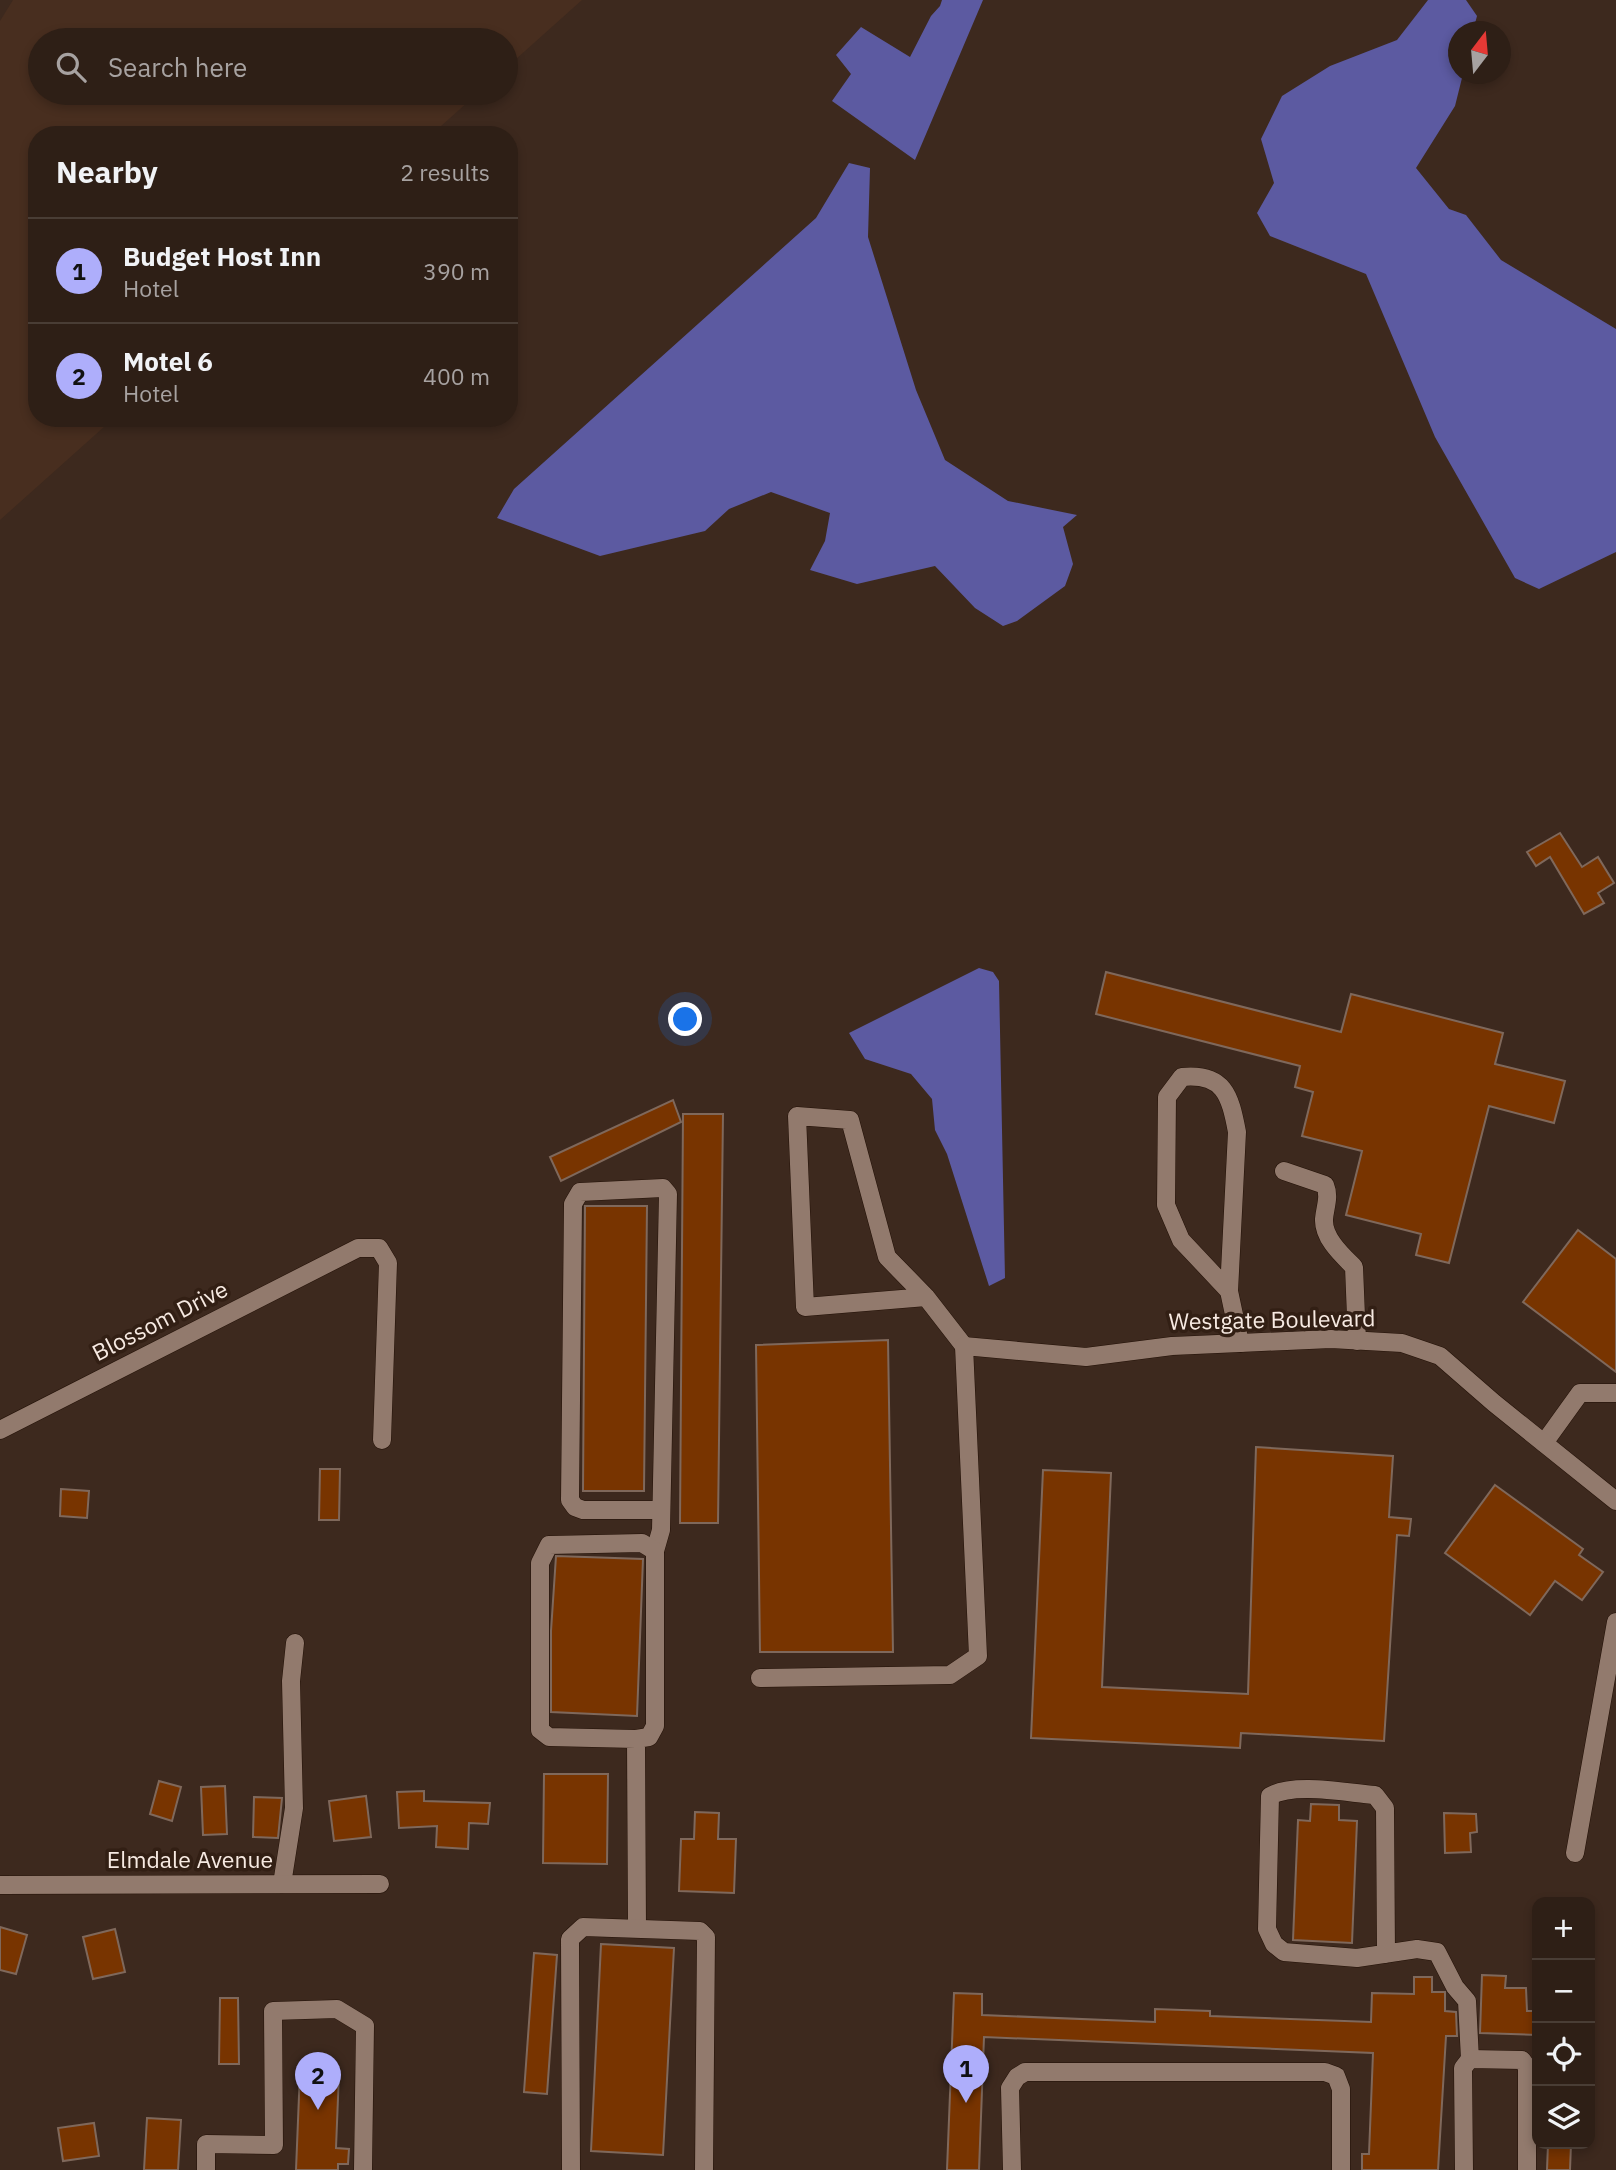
<!DOCTYPE html>
<html lang="en">
<head>
<meta charset="utf-8">
<style>
	:root { --surface:#2e1f16; --page:#3a2c23; --text:#f1f3f6; --muted:#a7a2a1; --line:#493d35; --accent:#aeaefb }
	body { margin:0; font-family:"IBM Plex Sans",sans-serif; background:var(--page); color:var(--text) }
	.controls { position:absolute; right:21px; bottom:21px; display:grid; overflow:hidden; border-radius:14px; box-shadow:0 4px 10px #0003 }
	.controls button { width:63px; height:63px; display:grid; place-items:center; padding:0; border:0; border-bottom:2px solid var(--line); background:var(--surface); color:var(--text); font:35px sans-serif }
	.compass { position:absolute; left:1448px; top:21px; width:63px; height:63px; border-radius:50%; background:var(--surface); box-shadow:0 4px 10px #0003; rotate:16deg }
	.you { position:absolute; left:686px; top:1020px; width:24px; height:24px; margin:-18px; border:5px solid #fff; border-radius:50%; background:#1a73e8; box-shadow:0 0 0 10px #1a73e833 }
	.badge { display:grid; place-items:center; width:46px; height:46px; border-radius:50%; background:var(--accent); color:#111; font-size:23px; font-weight:700 }
	.pin { position:absolute; translate:-50% -58px; filter:drop-shadow(0 2px 4px #0008) }
	.pin::after { content:''; position:absolute; top:37px; width:24px; height:21px; background:inherit; clip-path:polygon(0 0,100% 0,50% 100%) }
	.list { margin:0; padding:0; list-style:none }
	h2 { display:flex; justify-content:space-between; align-items:center; height:91px; margin:0; padding:0 28px; font-size:30px }
	h2 small { font-size:23px; font-weight:400; color:var(--muted) }
	.list li { display:grid; grid-template-columns:46px 1fr auto; gap:21px; align-items:center; box-sizing:border-box; height:105px; padding:0 28px; border-top:2px solid var(--line) }
	.list b { display:block; font-size:26px; white-space:nowrap }
	.list p { margin:0; font-size:23px; white-space:nowrap; color:var(--muted) }
	.list em { font-size:23px; font-style:normal; color:var(--muted) }
	.icon { flex:none; width:38px; height:38px; fill:none; stroke:currentColor; stroke-width:2; stroke-linecap:round; stroke-linejoin:round }
	.map { position:relative; flex:none; width:1616px; height:2170px; overflow:hidden }
	.search { position:absolute; background:var(--surface); box-shadow:0 4px 10px #0003; left:28px; top:28px; width:490px; height:77px; display:flex; align-items:center; gap:18px; box-sizing:border-box; padding:0 24px; border-radius:38px; color:var(--muted); font-size:26px }
	.panel { position:absolute; background:var(--surface); box-shadow:0 4px 10px #0003; left:28px; top:126px; width:490px; height:301px; border-radius:28px }
	.map>svg:first-child { display:block }
	.built { fill:#482e1f }
	.water { fill:#5c5aa1 }
	.building { fill:#783400; stroke:#7f685b; stroke-width:2 }
	.lines { fill:none; stroke-linecap:round; stroke-linejoin:round }
	.minor-casing { stroke:#231107; stroke-width:19 }
	.minor { stroke:#927a6d; stroke-width:18 }
	.labels { text-anchor:middle; stroke-width:7; stroke-linejoin:round; paint-order:stroke }
	.street-label { font-size:23px; fill:#f7eae2; stroke:#321f14 }
</style>
</head>
<body>
<div class="map">
<svg width="1616" height="2170" viewBox="0 0 1616 2170">
	<rect width="100%" height="100%" fill="#3d291e"/>
	<!-- built -->
	<polygon class="built" points="13,0 582,0 506,68 506,40 40,40 40,93 478,93 431,135 37,135 37,418 114,418 0,520 0,21"/>
	<!-- water -->
	<g class="water">
		<polygon points="942,0 983,0 915,160 832,101 851,74 836,55 861,27 910,57 931,16 940,6"/>
		<polygon points="1428,0 1466,0 1477,16 1473,31 1458,32 1458,74 1463,74 1455,106 1416,168 1449,209 1466,215 1501,260 1616,329 1616,552 1539,589 1515,578 1435,437 1366,274 1270,236 1257,213 1274,183 1261,139 1282,96 1330,66 1397,40"/>
		<polygon points="849,163 870,168 868,237 916,390 945,460 1008,501 1077,515 1063,527 1073,564 1065,586 1017,621 1003,626 975,608 935,566 857,584 810,570 825,541 830,513 771,492 729,509 705,531 600,556 497,518 514,489 816,218"/>
		<polygon points="979,968 993,972 999,981 1005,1278 989,1286 947,1154 935,1130 932,1099 911,1074 865,1059 849,1033"/>
	</g>
	<!-- building -->
	<g class="building">
		<polygon points="1560,833 1582,867 1598,857 1614,883 1598,893 1604,903 1584,914 1550,857 1536,866 1527,852"/>
		<polygon points="1106,972 1341,1032 1351,994 1503,1033 1495,1064 1565,1081 1554,1123 1489,1106 1449,1263 1416,1255 1421,1234 1346,1215 1362,1151 1302,1136 1313,1092 1295,1087 1300,1066 1096,1014"/>
		<polygon points="673,1100 681,1122 561,1181 550,1157"/>
		<polygon points="683,1114 723,1114 718,1523 680,1523"/>
		<polygon points="585,1206 647,1206 644,1491 583,1491"/>
		<polygon points="1578,1230 1616,1259 1616,1372 1523,1302"/>
		<polygon points="888,1340 893,1652 760,1652 756,1345"/>
		<polygon points="1256,1447 1393,1456 1389,1517 1411,1519 1409,1536 1397,1535 1384,1741 1241,1733 1240,1748 1031,1738 1043,1470 1111,1473 1102,1687 1248,1694"/>
		<polygon points="320,1469 340,1469 339,1520 319,1520"/>
		<polygon points="1495,1485 1583,1549 1579,1555 1603,1572 1582,1600 1555,1581 1530,1615 1445,1553"/>
		<polygon points="61,1489 89,1491 87,1518 60,1516"/>
		<polygon points="556,1556 643,1559 637,1716 551,1712 551,1631"/>
		<polygon points="544,1774 608,1774 607,1864 543,1863"/>
		<polygon points="159,1781 181,1787 172,1821 150,1814"/>
		<polygon points="225,1786 227,1834 203,1835 201,1787"/>
		<polygon points="424,1791 424,1801 490,1803 488,1824 469,1823 468,1849 436,1847 437,1826 399,1828 397,1792"/>
		<polygon points="366,1796 371,1837 334,1841 329,1801"/>
		<polygon points="254,1797 282,1798 278,1838 253,1837"/>
		<polygon points="1311,1804 1339,1805 1339,1820 1357,1821 1352,1943 1293,1940 1298,1820 1310,1821"/>
		<polygon points="695,1812 719,1813 718,1839 736,1839 734,1893 679,1891 681,1839 694,1839"/>
		<polygon points="1444,1813 1476,1814 1477,1832 1470,1833 1471,1852 1445,1853"/>
		<polygon points="0,1927 27,1935 16,1974 0,1970"/>
		<polygon points="115,1929 125,1972 93,1979 83,1937"/>
		<polygon points="601,1944 674,1948 663,2155 591,2151"/>
		<polygon points="534,1953 557,1955 547,2094 524,2092"/>
		<polygon points="1482,1975 1506,1976 1505,1988 1526,1988 1527,2011 1537,2011 1537,2035 1480,2033"/>
		<polygon points="1414,1977 1432,1977 1432,1992 1445,1992 1445,2011 1456,2012 1457,2036 1446,2036 1438,2170 1362,2170 1362,2154 1369,2154 1373,2053 984,2037 979,2170 947,2170 954,1993 982,1994 982,2015 1155,2022 1155,2009 1210,2011 1210,2016 1371,2022 1372,1993 1414,1994"/>
		<polygon points="220,1998 238,1998 239,2064 219,2064"/>
		<polygon points="300,2071 339,2073 336,2148 349,2149 348,2164 338,2164 338,2170 296,2170"/>
		<polygon points="147,2118 181,2120 178,2170 144,2170"/>
		<polygon points="94,2123 99,2156 63,2161 58,2128"/>
		<polygon points="1548,2144 1571,2144 1570,2170 1547,2170"/>
	</g>
	<g class="lines">
		<!-- minor casing -->
		<g class="minor-casing">
			<g id="minor">
				<path d="M1284,1171L1325,1185C1330,1197 1325,1207 1324,1219C1323,1238 1342,1255 1354,1267L1357,1341"/>
				<path d="M1229,1291L1181,1240L1166,1205L1167,1097L1182,1077C1224,1073 1230,1095 1237,1132L1229,1291L1240,1343"/>
				<polyline points="926,1297 805,1307 797,1116 850,1120 887,1257 926,1297 964,1346"/>
				<polyline points="0,1430 358,1248 379,1248 388,1263 382,1440"/>
				<polyline points="1544,1443 1580,1393 1616,1393"/>
				<polyline points="655,1551 661,1530 668,1194 663,1188 580,1192 573,1204 570,1500 575,1507 583,1510 661,1510"/>
				<polyline points="760,1678 950,1675 978,1656 964,1346 1086,1357 1172,1346 1240,1343 1331,1339 1402,1343 1440,1356 1494,1403 1616,1501"/>
				<polyline points="636,1739 649,1737 655,1726 655,1551 642,1543 549,1545 540,1563 540,1730 549,1737 636,1739 637,1927"/>
				<polyline points="1575,1853 1616,1622"/>
				<polyline points="282,1884 294,1808 291,1681 295,1643"/>
				<polyline points="0,1885 380,1884"/>
				<path d="M1386,1954L1385,1808L1375,1795C1347,1793 1295,1782 1270,1796L1267,1929L1274,1944L1284,1952L1357,1958L1417,1949L1437,1952L1455,1987L1467,2001L1470,2059"/>
				<polyline points="206,2170 206,2144 274,2145 273,2011 337,2009 365,2026 363,2170"/>
				<polyline points="571,2170 570,1939 583,1927 700,1931 706,1937 704,2170"/>
				<polyline points="1012,2170 1010,2088 1017,2077 1025,2072 1325,2072 1336,2076 1341,2089 1341,2170"/>
				<polyline points="1464,2170 1463,2068 1470,2059 1522,2060 1527,2067 1527,2170"/>
			</g>
		</g>
		<!-- minor -->
		<use href="#minor" class="minor"/>
	</g>
	<g class="labels">
		<!-- street labels -->
		<g class="street-label">
			<text transform="translate(1272 1320) rotate(-1)" y="8">Westgate Boulevard</text>
			<text transform="translate(160 1321) rotate(-27)" y="8">Blossom Drive</text>
			<text x="190" y="1868">Elmdale Avenue</text>
		</g>
	</g>
</svg>
<div class="controls">
<button>+</button>
<button>−</button>
<button><svg class="icon" aria-label="locate" viewBox="0 0 24 24"><circle cx="12" cy="12" r="6"/><path d="M12 2v4M12 18v4M2 12h4M18 12h4"/></svg></button>
<button><svg class="icon" aria-label="layers" viewBox="0 0 24 24"><path d="M12 4l9 5-9 5-9-5zM3 14l9 5 9-5"/></svg></button>
</div>
<svg class="compass" viewBox="-18 -18 36 36"><path d="M0-13l5 13h-10z" fill="#e53935"/><path d="M0 13l5-13h-10z" fill="#a7a2a1"/></svg>
<div class="you"></div>
<div class="pin badge" style="left:966px;top:2103px">1</div>
<div class="pin badge" style="left:318px;top:2110px">2</div>
<div class="search"><svg class="icon" aria-label="search" viewBox="0 0 24 24"><circle cx="10" cy="10" r="6"/><path d="M15 15l6 6"/></svg>Search here</div>
<section class="panel">
<h2>Nearby<small>2 results</small></h2>
<ul class="list">
<li><span class="badge">1</span><div><b>Budget Host Inn</b><p>Hotel</p></div><em>390 m</em></li>
<li><span class="badge">2</span><div><b>Motel 6</b><p>Hotel</p></div><em>400 m</em></li>
</ul>
</section>
</div>
</body>
</html>
